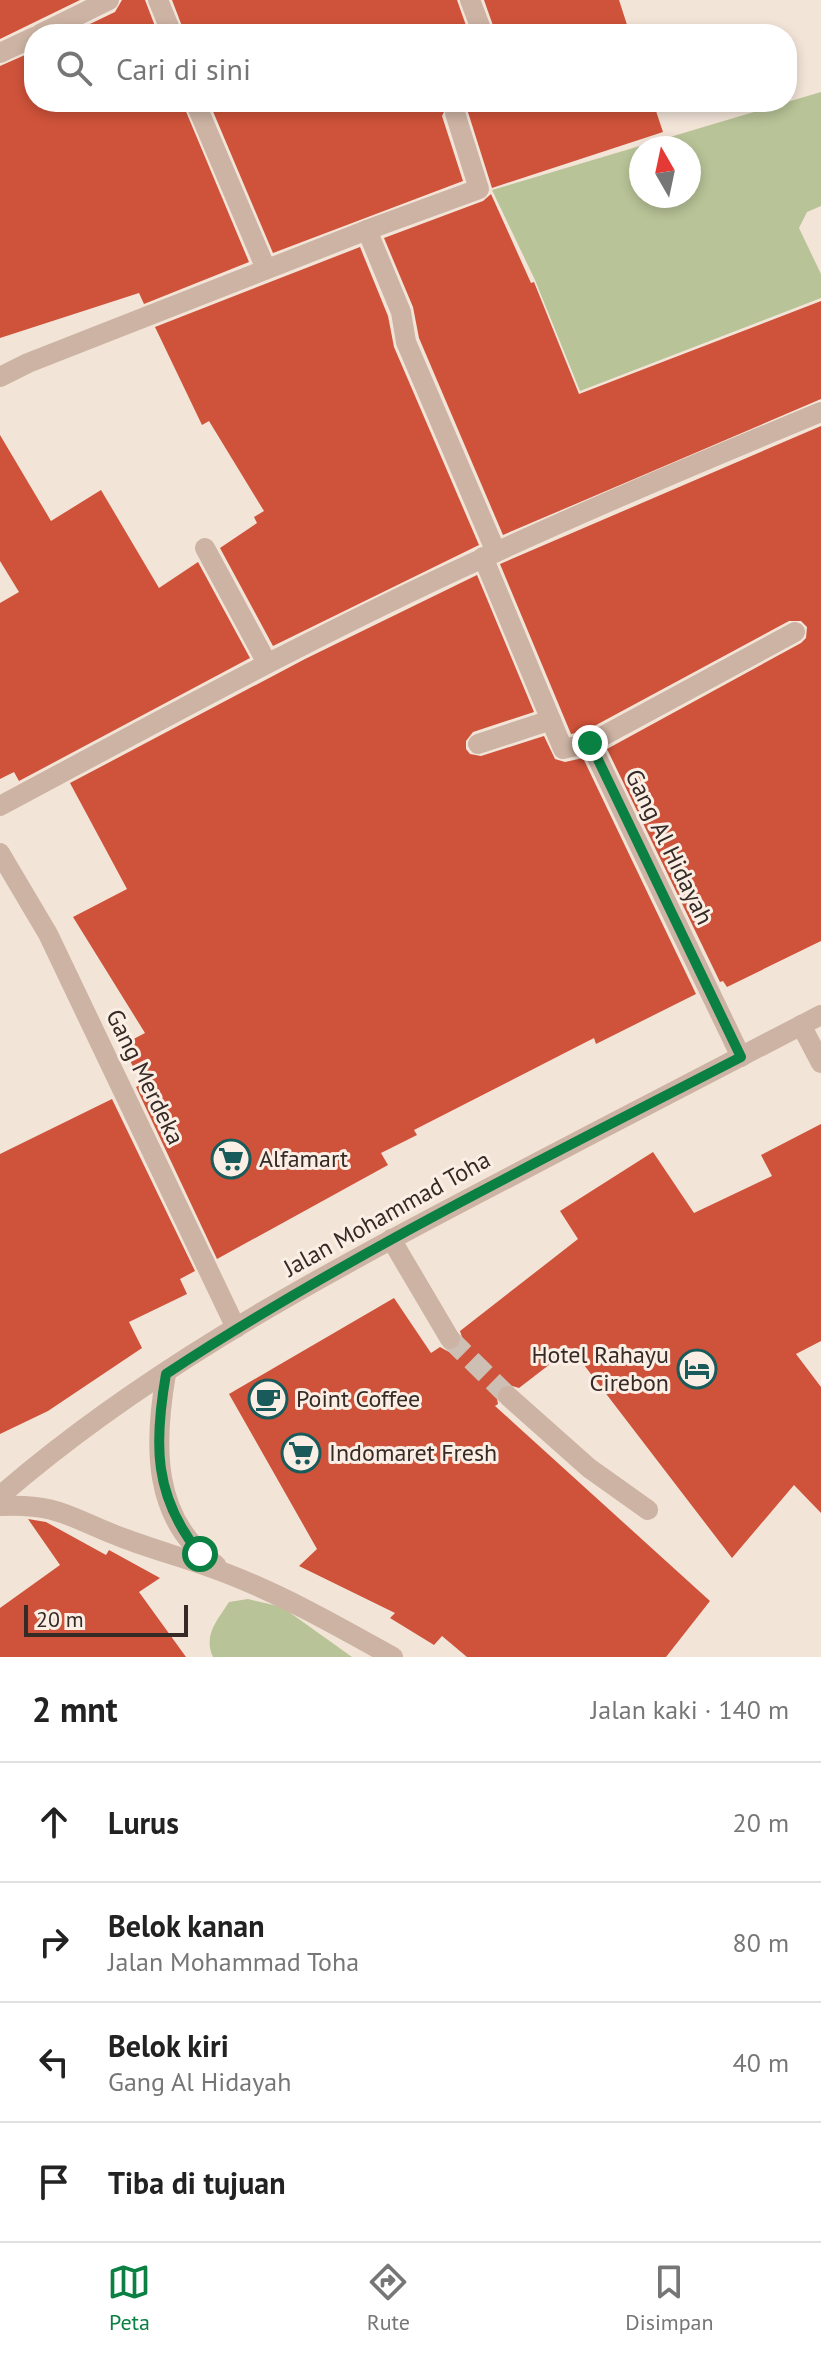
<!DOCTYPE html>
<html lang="id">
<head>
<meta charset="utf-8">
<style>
	:root { --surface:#fff; --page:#f6f6f6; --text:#222; --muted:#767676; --line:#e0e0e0; --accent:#0b8043 }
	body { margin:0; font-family:"PT Sans",sans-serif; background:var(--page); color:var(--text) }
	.compass { position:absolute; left:629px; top:136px; width:72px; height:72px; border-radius:50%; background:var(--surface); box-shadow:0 4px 12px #0003; rotate:351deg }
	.scale { position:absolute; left:24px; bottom:20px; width:164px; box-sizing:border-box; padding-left:8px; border:4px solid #362a26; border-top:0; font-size:22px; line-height:28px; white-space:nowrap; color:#362a26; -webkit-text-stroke:6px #fbefe5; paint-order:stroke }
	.stop { position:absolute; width:24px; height:24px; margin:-18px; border:6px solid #0b8043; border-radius:50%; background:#fff }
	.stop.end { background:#0b8043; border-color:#fff; box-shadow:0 2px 8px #0008 }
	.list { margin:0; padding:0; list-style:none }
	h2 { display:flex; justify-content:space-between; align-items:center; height:104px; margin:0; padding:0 32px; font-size:34px }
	h2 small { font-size:26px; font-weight:400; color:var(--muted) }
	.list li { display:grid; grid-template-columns:52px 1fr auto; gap:24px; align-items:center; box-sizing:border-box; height:120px; padding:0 32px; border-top:2px solid var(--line) }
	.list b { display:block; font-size:30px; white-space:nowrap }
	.list p { margin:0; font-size:26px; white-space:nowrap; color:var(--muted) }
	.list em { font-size:26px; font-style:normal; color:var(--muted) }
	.icon { flex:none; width:44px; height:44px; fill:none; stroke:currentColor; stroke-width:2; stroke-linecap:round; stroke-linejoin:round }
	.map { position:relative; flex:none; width:821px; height:1657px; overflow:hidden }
	.search { position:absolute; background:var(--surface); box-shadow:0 4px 12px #0003; left:24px; right:24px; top:24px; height:88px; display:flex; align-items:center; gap:20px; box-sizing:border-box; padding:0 28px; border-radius:32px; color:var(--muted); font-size:30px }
	.sheet { height:584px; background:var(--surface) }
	nav { display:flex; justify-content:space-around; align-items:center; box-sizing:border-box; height:112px; border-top:2px solid var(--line); background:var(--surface); font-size:22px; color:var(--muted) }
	nav a { display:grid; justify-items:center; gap:4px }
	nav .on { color:var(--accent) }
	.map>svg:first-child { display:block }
	.green { fill:#b8c397; fill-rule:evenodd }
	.building { fill:#cf533a }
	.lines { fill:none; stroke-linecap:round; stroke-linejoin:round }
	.minor-tunnel { stroke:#cdbfb4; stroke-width:20; stroke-dasharray:20 10; stroke-linecap:butt }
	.minor { stroke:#ccb3a3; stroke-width:20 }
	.route { stroke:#0b8043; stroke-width:10 }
	.labels { text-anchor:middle; stroke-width:6; stroke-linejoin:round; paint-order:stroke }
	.street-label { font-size:24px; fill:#362a26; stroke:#fbefe5 }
	.poi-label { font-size:24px; fill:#362a26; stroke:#fbefe5; text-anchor:start }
</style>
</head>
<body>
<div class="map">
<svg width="821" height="1657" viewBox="0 0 821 1657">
	<rect width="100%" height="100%" fill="#f3e4d8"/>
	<!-- green -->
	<g class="green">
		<path d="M821,92V206L807,212L799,228L821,274V298L580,391L535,280L492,190ZM641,148H689V196H641Z"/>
		<path d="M248,1599L282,1607L352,1657H213C203,1635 217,1621 229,1602Z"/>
	</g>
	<!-- building -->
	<g class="building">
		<polygon points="0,0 80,0 0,39"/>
		<polygon points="122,0 145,0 158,34 69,34 115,12"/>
		<polygon points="172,0 457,0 469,34 185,34"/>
		<polygon points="484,0 619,0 630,34 496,34"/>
		<polygon points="34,51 34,102 182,102 249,262 144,304 139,293 0,338 0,66"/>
		<polygon points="209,102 449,102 442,116 463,181 273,253"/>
		<polygon points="461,102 653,102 663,132 492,188 467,109"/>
		<polygon points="491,194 531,283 534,282 579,394 821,301 821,399 503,535 419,338 413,307 384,238 483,201"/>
		<polygon points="360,247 388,316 394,347 479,545 273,646 220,548 257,523 254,517 264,511 209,421 202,425 155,327"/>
		<polygon points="821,426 821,941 727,987 723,981 720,982 607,749 801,643 806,638 807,627 801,621 789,621 585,731 571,734 500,564"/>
		<polygon points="0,435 51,521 101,490 159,588 198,562 250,658 19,781 14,772 0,779 0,603 19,592 0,561"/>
		<polygon points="477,575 534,712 473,732 466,741 466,749 470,754 481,756 544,736 555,759 565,762 583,758 696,994 596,1044 594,1038 414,1130 417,1135 381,1153 388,1165 217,1259 136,1087 142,1084 122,1045 145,1033 73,917 127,889 70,783 305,659"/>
		<polygon points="112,1099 195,1271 180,1279 187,1294 129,1322 142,1348 48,1411 0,1434 0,1154"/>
		<polygon points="821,1124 821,1341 796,1354 821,1387 821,1513 794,1485 732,1558 571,1348 519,1388 505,1384 496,1393 498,1404 495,1406 710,1601 666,1657 467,1657 442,1636 434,1645 390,1618 395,1613 299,1566 317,1549 229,1394 394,1298 431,1353 440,1347 449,1352 456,1350 463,1340 460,1331 578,1239 560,1211 653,1152 694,1213 772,1176 761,1155"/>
		<polygon points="28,1519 46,1522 106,1555 109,1550 160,1578 139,1592 186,1657 0,1657 0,1608 60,1565"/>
	</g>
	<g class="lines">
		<!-- minor-tunnel -->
		<polyline class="minor-tunnel" points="450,1339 508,1396"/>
		<!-- minor -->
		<g class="minor">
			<polyline points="158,0 172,34"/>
			<polyline points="470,0 483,34"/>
			<polyline points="40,34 109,0"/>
			<polyline points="0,53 34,37"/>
			<polyline points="195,102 266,269"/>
			<polyline points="367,230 479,189 455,113"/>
			<polyline points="0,377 28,363 367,230 401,312 406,342 496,552"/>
			<polyline points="205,548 267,663"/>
			<polyline points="483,557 563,749 590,743 741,1057"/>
			<polyline points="590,743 795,632"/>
			<polyline points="478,744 551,720"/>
			<path d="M0,806C159,721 317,634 481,559C593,507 707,459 821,412"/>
			<polyline points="0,853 48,934 236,1328"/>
			<polyline points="801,1025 821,1063"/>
			<polyline points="391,1239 450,1339"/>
			<path d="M166,1374C154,1443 151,1520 216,1565"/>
			<polyline points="508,1396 589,1468 648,1510"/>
			<path d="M0,1496C137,1377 300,1287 460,1203C580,1140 701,1077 821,1015"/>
			<path d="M0,1506C60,1503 71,1519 123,1538C157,1551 193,1560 228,1574C285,1596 339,1627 393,1657"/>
		</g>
	</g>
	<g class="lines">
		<!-- route -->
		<path class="route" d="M200,1554C153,1496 154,1443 166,1374C349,1254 547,1157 741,1057L590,743"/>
	</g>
	<!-- icons -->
	<defs>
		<g id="supermarket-ring" transform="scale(2)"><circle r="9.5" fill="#fbefe5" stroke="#185b5a" stroke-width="1.5"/><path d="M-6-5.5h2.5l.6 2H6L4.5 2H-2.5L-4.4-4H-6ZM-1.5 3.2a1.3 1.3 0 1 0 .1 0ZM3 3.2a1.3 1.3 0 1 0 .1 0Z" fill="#185b5a"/></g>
		<g id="hotel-ring" transform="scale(2)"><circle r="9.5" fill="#fbefe5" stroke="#185b5a" stroke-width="1.5"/><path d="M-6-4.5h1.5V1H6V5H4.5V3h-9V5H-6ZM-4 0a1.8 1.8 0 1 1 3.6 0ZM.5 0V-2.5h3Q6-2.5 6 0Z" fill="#185b5a"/></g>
		<g id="cafe-ring" transform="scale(2)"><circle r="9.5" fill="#fbefe5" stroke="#185b5a" stroke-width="1.5"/><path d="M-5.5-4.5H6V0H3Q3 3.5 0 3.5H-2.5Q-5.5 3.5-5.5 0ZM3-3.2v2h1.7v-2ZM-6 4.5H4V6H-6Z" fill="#185b5a"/></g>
	</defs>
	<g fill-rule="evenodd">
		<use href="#supermarket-ring" x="231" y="1159"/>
		<use href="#hotel-ring" x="697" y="1369"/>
		<use href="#cafe-ring" x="268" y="1399"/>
		<use href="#supermarket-ring" x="301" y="1453"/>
	</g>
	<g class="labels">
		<!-- street labels -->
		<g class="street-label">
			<text transform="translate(669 847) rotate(64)" y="8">Gang Al Hidayah</text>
			<text transform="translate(145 1077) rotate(64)" y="8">Gang Merdeka</text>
			<text transform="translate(387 1214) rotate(-29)" y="8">Jalan Mohammad Toha</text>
		</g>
		<!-- poi labels -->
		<g class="poi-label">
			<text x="259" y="1167">Alfamart</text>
			<text x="669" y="1363" text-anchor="end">Hotel Rahayu<tspan x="669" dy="28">Cirebon</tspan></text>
			<text x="296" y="1407">Point Coffee</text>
			<text x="329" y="1461">Indomaret Fresh</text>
		</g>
	</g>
</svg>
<svg class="compass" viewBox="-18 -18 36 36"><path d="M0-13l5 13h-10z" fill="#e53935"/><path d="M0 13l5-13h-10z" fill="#767676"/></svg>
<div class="scale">20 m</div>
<div class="stop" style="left:200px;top:1554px"></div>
<div class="stop end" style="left:590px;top:743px"></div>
<div class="search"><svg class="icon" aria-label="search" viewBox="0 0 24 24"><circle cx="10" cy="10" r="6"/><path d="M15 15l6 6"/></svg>Cari di sini</div>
</div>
<section class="sheet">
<h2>2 mnt<small>Jalan kaki · 140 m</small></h2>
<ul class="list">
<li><svg class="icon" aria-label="ahead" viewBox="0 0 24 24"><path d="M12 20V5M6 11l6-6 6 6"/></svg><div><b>Lurus</b></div><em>20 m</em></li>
<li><svg class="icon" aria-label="right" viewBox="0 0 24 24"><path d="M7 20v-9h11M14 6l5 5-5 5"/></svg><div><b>Belok kanan</b><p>Jalan Mohammad Toha</p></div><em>80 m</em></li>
<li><svg class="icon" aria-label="left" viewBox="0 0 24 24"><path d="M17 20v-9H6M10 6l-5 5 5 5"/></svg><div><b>Belok kiri</b><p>Gang Al Hidayah</p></div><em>40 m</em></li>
<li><svg class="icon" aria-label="arrive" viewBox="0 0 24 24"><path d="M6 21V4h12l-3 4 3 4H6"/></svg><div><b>Tiba di tujuan</b></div></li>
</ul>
</section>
<nav>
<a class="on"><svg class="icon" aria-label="map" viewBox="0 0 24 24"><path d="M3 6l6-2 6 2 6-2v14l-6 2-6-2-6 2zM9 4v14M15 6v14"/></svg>Peta</a>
<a><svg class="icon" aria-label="directions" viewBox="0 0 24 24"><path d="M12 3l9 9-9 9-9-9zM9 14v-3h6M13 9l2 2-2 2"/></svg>Rute</a>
<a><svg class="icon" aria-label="saved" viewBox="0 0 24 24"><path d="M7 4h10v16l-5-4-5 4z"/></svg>Disimpan</a>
</nav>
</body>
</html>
